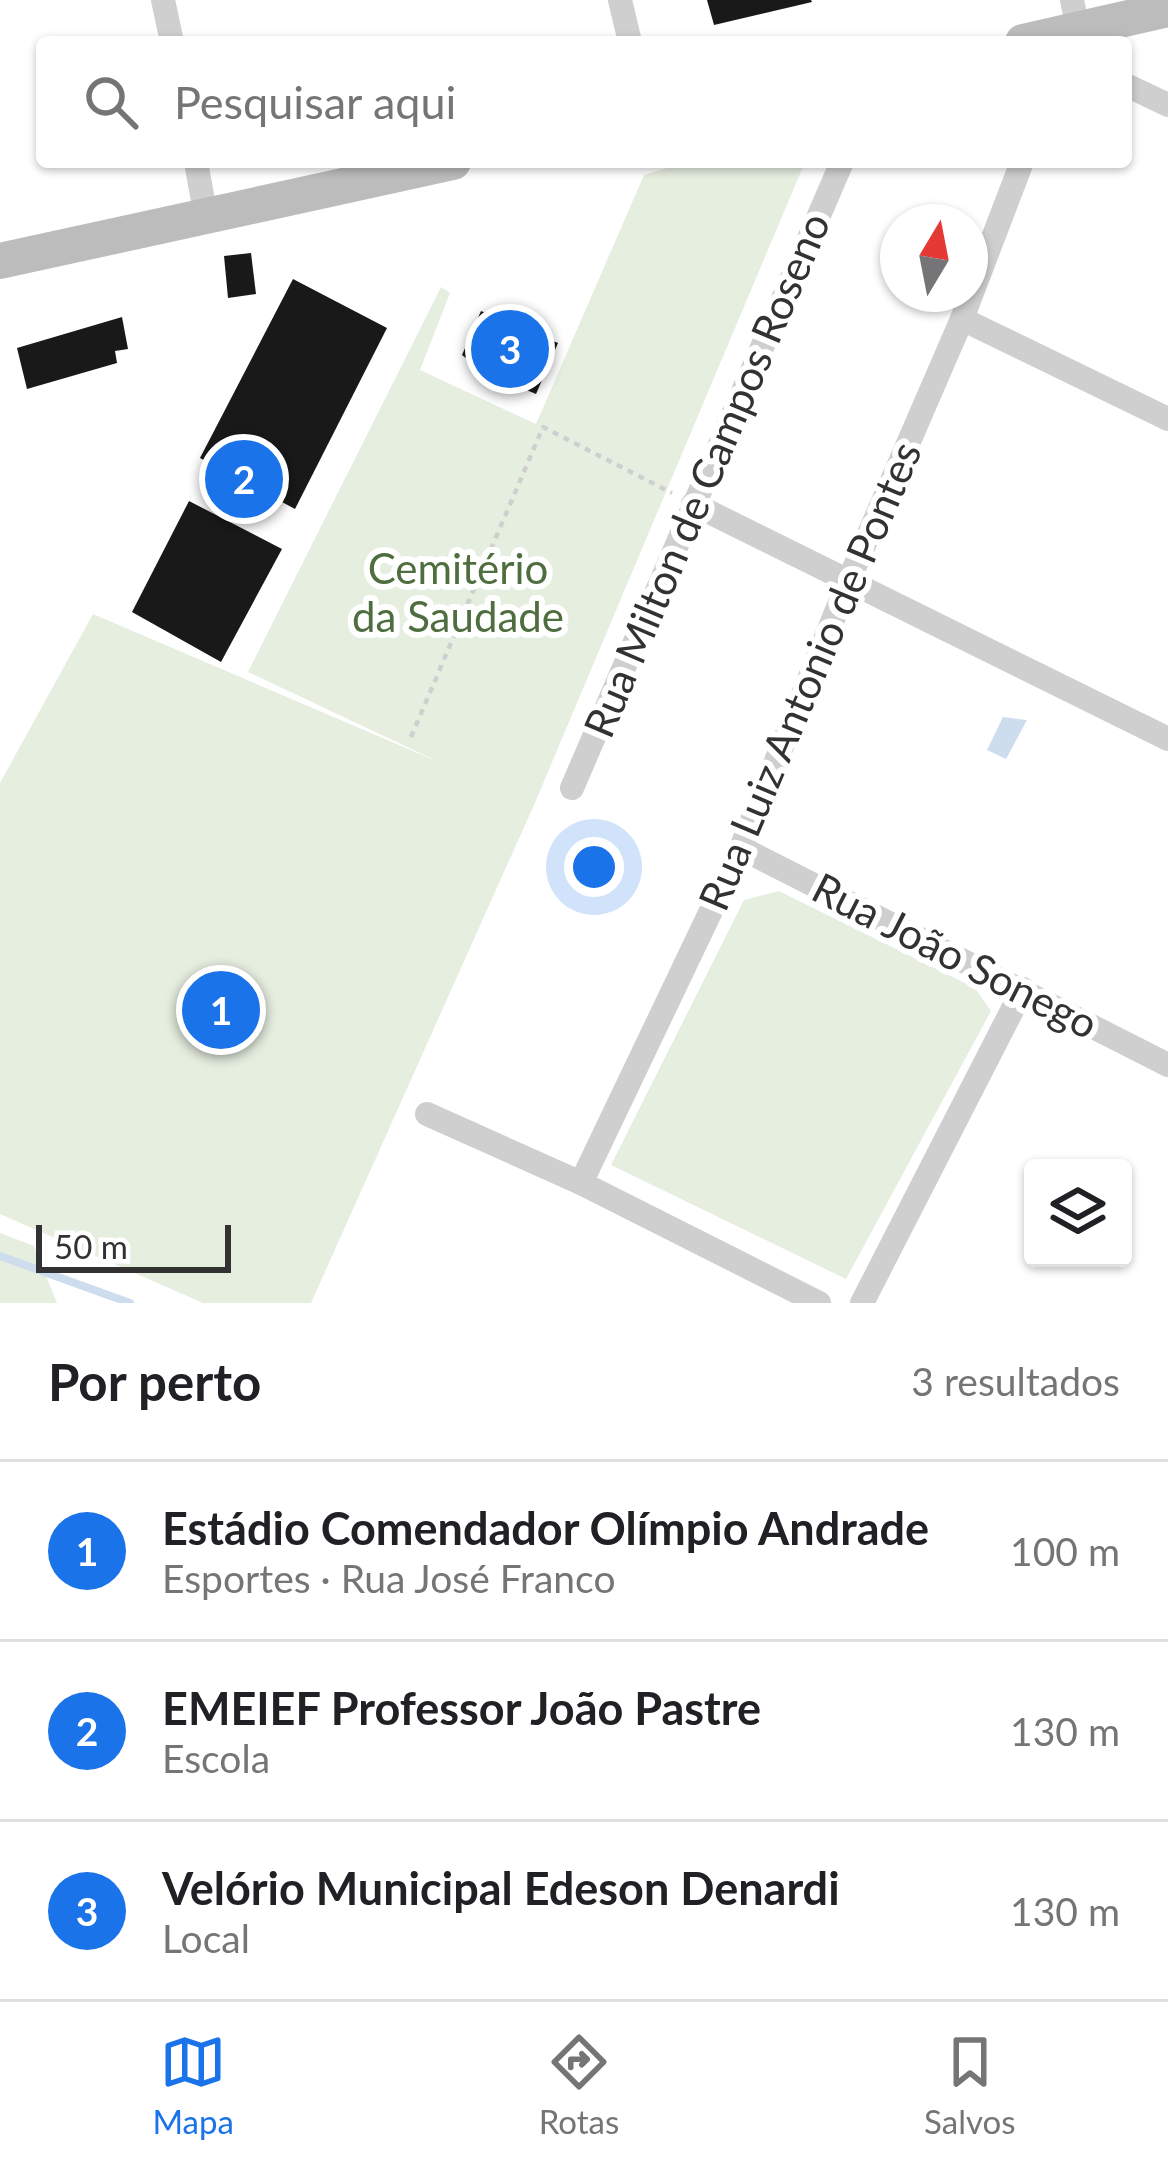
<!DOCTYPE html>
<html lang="pt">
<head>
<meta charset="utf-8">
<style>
	:root { --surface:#fff; --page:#f6f6f6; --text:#202124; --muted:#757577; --line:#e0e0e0; --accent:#1a73e8 }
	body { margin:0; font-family:Lato,sans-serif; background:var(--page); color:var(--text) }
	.controls { position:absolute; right:36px; bottom:36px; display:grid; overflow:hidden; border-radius:12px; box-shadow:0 3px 9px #0004 }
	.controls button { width:108px; height:108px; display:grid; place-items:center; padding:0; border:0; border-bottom:3px solid var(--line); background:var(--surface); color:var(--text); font:60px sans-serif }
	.compass { position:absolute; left:880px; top:204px; width:108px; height:108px; border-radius:50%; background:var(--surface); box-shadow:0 3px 9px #0004; rotate:10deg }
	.scale { position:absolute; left:36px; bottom:30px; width:195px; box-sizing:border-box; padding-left:12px; border:6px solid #323232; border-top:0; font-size:33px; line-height:42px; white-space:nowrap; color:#323232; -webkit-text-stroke:9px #fff; paint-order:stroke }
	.you { position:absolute; left:594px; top:867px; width:42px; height:42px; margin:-30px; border:9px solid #fff; border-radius:50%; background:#1a73e8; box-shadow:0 0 0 18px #1a73e833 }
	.badge { display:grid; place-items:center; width:78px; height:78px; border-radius:50%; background:var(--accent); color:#fff; font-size:39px; font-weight:700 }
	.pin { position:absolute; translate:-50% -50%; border:6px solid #fff; box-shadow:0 3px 12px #0006 }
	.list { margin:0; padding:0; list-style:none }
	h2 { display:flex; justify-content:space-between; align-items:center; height:156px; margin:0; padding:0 48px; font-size:51px }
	h2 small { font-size:39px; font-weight:400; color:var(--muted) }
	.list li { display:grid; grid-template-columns:78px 1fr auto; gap:36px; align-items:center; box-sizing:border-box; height:180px; padding:0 48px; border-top:3px solid var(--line) }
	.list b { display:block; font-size:45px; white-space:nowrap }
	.list p { margin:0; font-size:39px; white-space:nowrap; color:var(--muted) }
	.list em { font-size:39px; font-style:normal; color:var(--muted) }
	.icon { flex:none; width:66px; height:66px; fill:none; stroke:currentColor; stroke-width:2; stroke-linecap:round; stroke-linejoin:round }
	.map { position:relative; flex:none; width:1168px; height:1303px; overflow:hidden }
	.search { position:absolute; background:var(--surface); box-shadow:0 3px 9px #0004; left:36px; right:36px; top:36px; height:132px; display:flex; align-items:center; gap:30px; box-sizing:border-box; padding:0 42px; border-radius:12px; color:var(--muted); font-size:45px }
	.sheet { height:696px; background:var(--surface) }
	nav { display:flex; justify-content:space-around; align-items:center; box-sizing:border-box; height:168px; border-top:3px solid var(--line); background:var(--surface); font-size:33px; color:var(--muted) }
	nav a { display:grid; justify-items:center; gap:6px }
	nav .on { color:var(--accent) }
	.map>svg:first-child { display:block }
	.green { fill:#e6eee0 }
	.water { fill:#cddded }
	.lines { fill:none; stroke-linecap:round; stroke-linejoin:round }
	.stream { stroke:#cddded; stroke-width:8 }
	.building { fill:#191919 }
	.path { stroke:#cfcfcf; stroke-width:4.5; stroke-dasharray:6 6; stroke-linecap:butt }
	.minor { stroke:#cfcfcf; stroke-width:24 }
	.secondary { stroke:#bcbcbc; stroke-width:36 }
	.labels { text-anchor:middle; stroke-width:12; stroke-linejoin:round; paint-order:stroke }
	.street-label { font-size:42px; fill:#323232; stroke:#fff }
	.park-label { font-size:42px; fill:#4f6e3f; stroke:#fff }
</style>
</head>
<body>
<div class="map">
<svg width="1168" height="1303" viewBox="0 0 1168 1303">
	<rect width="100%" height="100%" fill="#fff"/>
	<!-- green -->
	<g class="green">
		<polygon points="686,162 805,162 534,805 311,1303 203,1303 0,1214 0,783 93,614 441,763 248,672 441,287 450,293 420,370 536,424 644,175"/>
		<polygon points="779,891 975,988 991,1011 846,1279 611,1165 744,900"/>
		<polygon points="0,1233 34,1246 57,1303 0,1303"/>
	</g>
	<!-- water -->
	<polygon class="water" points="1003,717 1027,720 1006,759 987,750"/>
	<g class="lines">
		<!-- stream -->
		<polyline class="stream" points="0,1256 130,1303"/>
	</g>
	<!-- building -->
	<g class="building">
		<polygon points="707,0 811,0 812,2 714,25"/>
		<polygon points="251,253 256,294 228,298 224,256"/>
		<polygon points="293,279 387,328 295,509 200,458"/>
		<polygon points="481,311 558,343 536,394 484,372 462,355"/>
		<polygon points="122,317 128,349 115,351 117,363 27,389 17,348"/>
		<polygon points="189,501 282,549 221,662 132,612"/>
	</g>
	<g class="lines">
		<!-- path -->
		<polyline class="path" points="411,737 543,427 672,493"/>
		<!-- minor -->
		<g class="minor">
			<polyline points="163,0 172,42"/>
			<polyline points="620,0 630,42"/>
			<polyline points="1071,40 1078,29 1072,0"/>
			<polyline points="1126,85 1168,105"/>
			<polyline points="196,162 206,217"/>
			<polyline points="962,319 1168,419"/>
			<polyline points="693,504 1168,739"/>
			<polyline points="572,788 842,162"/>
			<polyline points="741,848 1168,1065"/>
			<polyline points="427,1114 581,1183 819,1303"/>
			<polyline points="581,1183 741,848 849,580 962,319 1022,162"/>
			<polyline points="862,1303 1023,989"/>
		</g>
		<!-- secondary -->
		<g class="secondary">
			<polyline points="1023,42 1168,9"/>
			<polyline points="0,261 453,162"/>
		</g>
	</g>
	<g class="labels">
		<!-- street labels -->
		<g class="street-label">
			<text transform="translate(707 475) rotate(-67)" y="15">Rua Milton de Campos Roseno</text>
			<text transform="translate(810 676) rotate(-67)" y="15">Rua Luiz Antonio de Pontes</text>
			<text transform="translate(955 956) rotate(27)" y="15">Rua João Sonego</text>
		</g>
		<!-- park labels -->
		<g class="park-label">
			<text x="458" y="584">Cemitério<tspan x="458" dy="48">da Saudade</tspan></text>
		</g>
	</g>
</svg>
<div class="controls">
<button><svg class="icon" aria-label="layers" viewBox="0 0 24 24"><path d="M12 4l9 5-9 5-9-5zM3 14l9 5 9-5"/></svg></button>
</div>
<svg class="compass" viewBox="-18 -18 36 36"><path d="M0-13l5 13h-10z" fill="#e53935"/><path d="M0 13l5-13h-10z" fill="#757577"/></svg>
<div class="scale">50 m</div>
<div class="you"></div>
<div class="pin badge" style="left:221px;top:1010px">1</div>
<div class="pin badge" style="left:244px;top:479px">2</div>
<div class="pin badge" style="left:510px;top:349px">3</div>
<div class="search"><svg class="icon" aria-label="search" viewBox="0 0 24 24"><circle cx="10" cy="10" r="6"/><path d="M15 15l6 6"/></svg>Pesquisar aqui</div>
</div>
<section class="sheet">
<h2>Por perto<small>3 resultados</small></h2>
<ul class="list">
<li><span class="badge">1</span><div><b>Estádio Comendador Olímpio Andrade</b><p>Esportes · Rua José Franco</p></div><em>100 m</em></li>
<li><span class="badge">2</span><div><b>EMEIEF Professor João Pastre</b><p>Escola</p></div><em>130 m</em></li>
<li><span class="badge">3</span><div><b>Velório Municipal Edeson Denardi</b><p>Local</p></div><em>130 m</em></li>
</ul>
</section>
<nav>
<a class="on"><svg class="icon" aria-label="map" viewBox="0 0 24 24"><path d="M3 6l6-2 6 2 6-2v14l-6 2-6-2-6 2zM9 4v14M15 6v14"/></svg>Mapa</a>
<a><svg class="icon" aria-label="directions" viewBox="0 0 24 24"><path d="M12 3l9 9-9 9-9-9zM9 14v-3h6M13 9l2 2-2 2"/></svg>Rotas</a>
<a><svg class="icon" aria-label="saved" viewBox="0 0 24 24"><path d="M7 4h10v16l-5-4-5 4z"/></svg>Salvos</a>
</nav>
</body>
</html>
